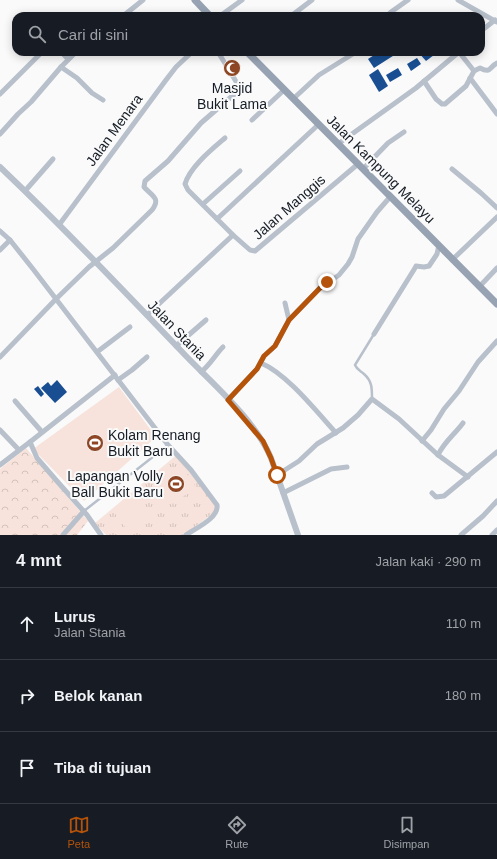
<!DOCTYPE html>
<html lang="id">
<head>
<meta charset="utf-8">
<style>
	:root { --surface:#171b24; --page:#242831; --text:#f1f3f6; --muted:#9ea1a6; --line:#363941; --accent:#b45309 }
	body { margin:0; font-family:Arial,sans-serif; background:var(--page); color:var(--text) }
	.stop { position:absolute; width:12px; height:12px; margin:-9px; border:3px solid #b45309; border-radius:50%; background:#fff }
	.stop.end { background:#b45309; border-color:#fff; box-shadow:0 1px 4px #0008 }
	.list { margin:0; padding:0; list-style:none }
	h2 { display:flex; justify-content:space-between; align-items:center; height:52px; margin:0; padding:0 16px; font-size:17px }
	h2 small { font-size:13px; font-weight:400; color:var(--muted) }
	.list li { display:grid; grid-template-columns:26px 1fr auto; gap:12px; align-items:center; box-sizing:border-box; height:72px; padding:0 16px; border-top:1px solid var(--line) }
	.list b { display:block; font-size:15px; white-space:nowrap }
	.list p { margin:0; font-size:13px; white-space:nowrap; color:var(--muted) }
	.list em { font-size:13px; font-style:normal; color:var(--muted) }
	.icon { flex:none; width:22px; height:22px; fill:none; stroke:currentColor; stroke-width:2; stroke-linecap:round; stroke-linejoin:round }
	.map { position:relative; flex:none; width:497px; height:535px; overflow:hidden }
	.search { position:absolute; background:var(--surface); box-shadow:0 2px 10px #0003; left:12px; right:12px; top:12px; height:44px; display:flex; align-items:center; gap:10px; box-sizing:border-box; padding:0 14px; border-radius:12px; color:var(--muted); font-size:15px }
	.sheet { height:268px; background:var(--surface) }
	nav { display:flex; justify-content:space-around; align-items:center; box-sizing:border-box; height:56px; border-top:1px solid var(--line); background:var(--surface); font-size:11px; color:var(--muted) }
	nav a { display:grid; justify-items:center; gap:2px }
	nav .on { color:var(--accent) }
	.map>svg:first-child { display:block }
	.grass { fill:url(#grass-tufts) }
	.park { fill:url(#park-crowns) }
	.pitch { fill:#f7e3db }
	.building { fill:#194f92 }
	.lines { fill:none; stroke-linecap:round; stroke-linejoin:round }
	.service { stroke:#b8c0cb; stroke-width:2.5 }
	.minor { stroke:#b8c0cb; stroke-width:5 }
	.tertiary { stroke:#b8c0cb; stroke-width:6 }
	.secondary { stroke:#97a3b3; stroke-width:7 }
	.route { stroke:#b45309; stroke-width:5 }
	.labels { text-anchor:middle; stroke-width:4; stroke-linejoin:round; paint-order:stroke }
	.poi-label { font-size:14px; fill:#151c25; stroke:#fafafa }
	.street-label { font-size:14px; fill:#151c25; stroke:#fafafa }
</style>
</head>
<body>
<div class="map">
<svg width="497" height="535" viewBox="0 0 497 535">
	<defs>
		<pattern id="grass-tufts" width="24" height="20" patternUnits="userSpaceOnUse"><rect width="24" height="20" fill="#f7e3db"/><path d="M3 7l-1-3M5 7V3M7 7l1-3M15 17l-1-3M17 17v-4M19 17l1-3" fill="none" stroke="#d3c2bc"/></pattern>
		<pattern id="park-crowns" width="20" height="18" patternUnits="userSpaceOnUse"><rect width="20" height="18" fill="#f7e3db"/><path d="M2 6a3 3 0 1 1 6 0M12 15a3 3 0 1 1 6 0" fill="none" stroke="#d3c2bc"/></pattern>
	</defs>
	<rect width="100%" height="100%" fill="#fafafa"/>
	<!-- grass -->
	<polygon class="grass" points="179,453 219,509 184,535 106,535 95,523"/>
	<!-- park -->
	<polygon class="park" points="26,448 88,521 77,535 0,535 0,469"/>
	<!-- pitch -->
	<g class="pitch">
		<polygon points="119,387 156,437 84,501 33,449"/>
		<polygon points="180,464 196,487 173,504 155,481"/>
		<polygon points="133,494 147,513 126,528 113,511"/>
	</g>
	<!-- building -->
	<g class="building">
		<polygon points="379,52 395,52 396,54 374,68 368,59"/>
		<polygon points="418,52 432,52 434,55 426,61"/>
		<polygon points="417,58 421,64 411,71 407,64"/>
		<polygon points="398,68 402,75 390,82 386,75"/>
		<polygon points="378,69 388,86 379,92 369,75"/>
		<polygon points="57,380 67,392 55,403 41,388 48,382 51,386"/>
		<polygon points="38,386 44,394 41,397 34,389"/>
	</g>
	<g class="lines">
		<!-- service -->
		<g class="service">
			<path d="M372,398C372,388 372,381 364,374C361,371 357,370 355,365L374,334"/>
			<polyline points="84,511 168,445"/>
		</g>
		<!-- minor -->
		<g class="minor">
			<polyline points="458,0 497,22"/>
			<polyline points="123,16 143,0"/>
			<polyline points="220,16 242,0"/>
			<polyline points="291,16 312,0"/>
			<polyline points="390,16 389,14 391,12 408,0"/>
			<polyline points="481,31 495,20"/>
			<polyline points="61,52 68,59"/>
			<polyline points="61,67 77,78 92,93 103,100"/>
			<path d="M474,71L480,68C491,74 489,67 497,63"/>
			<polyline points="470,78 497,114"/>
			<polyline points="424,81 436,99 442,104 445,104 466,86 474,71 459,52"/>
			<polyline points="0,94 42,52"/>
			<polyline points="293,99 319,75 356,52"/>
			<polyline points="252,120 284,90"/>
			<polyline points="0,134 18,114 31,102 61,67 76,52"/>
			<polyline points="338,144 416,88 459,52"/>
			<polyline points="363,169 388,143 404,132"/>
			<polyline points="452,169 481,193 497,208"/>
			<polyline points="25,191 53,159"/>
			<polyline points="203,204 240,171"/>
			<path d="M217,219L188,190L185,184C190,167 211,150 225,138"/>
			<polyline points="59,225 166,80 176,67 192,52"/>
			<path d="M0,231L10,240L33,269L168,445L191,470L217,505C219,518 196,528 186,535"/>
			<polyline points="233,235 217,219 319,124"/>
			<polyline points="0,250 10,240"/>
			<polyline points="452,260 497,217"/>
			<polyline points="479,287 497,268"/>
			<polyline points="147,315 233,235 250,250 255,251 358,164"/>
			<polyline points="289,320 320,288 339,275 348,264 352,257 358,239 377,212 390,197"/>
			<polyline points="374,334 415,268 416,266 424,267 429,266 437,254 439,245"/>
			<polyline points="176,346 206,320"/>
			<polyline points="97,352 130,327"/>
			<path d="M0,357L56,299L89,267L113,248L152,210C161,198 152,196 144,187L145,181L168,161L201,123L238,91L240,88L218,52"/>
			<path d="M261,363C287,374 316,411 336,433"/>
			<path d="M201,372C210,365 215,355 223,347"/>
			<polyline points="118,380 132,370 147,357"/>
			<polyline points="228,400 257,369 264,356 275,346 289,320 285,303"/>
			<polyline points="15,401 42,432"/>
			<polyline points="0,430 19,450"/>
			<polyline points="422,441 431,430 444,409 459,391 478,362 497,341"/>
			<path d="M438,455C444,442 455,434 463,423"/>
			<polyline points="0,465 30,442"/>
			<polyline points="277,475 299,461 317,444 343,428 358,415 372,399 399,419 438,455 468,477"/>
			<polyline points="283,493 331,469 347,467"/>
			<polyline points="432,493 436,497 444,496 497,452"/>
			<polyline points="63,535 84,511"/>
			<polyline points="101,535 87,515 56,480 37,458 30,442 115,375"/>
			<polyline points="461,535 483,516 497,501"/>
			<polyline points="492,535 497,530"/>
		</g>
		<!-- tertiary -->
		<path class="tertiary" d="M0,167C64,228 125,292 186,356C215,386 255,420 271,458L298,535"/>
		<!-- secondary -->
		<g class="secondary">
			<polyline points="195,0 210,16"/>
			<polyline points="247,52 497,304"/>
		</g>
	</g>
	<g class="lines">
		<!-- route -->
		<polyline class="route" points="277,475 271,458 263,441 228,400 257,369 264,356 275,346 289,320 320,288 327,282"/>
	</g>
	<!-- icons -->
	<defs>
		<g id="mosque-disc" transform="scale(0.9)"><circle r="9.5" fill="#8e4625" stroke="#fafafa"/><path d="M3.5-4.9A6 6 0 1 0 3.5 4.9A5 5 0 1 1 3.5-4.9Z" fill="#fff"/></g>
		<g id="stadium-disc" transform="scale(0.9)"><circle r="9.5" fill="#8e4625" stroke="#fafafa"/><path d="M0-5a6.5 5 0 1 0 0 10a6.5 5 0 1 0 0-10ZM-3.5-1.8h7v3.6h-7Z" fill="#fff"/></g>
	</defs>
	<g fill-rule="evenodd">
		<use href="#mosque-disc" x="232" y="68"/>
		<use href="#stadium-disc" x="95" y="443"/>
		<use href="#stadium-disc" x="176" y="484"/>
	</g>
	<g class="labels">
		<!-- poi labels -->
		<g class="poi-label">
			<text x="232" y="93">Masjid<tspan x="232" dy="16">Bukit Lama</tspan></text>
			<text x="108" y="440" text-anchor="start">Kolam Renang<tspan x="108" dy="16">Bukit Baru</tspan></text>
			<text x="163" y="481" text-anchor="end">Lapangan Volly<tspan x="163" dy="16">Ball Bukit Baru</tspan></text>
		</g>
		<!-- street labels -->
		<g class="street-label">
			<text transform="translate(114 130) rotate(-54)" y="5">Jalan Menara</text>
			<text transform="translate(381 169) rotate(45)" y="5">Jalan Kampung Melayu</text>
			<text transform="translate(289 207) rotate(-41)" y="5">Jalan Manggis</text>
			<text transform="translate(177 330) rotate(46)" y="5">Jalan Stania</text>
		</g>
	</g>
</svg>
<div class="stop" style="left:277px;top:475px"></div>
<div class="stop end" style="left:327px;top:282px"></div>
<div class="search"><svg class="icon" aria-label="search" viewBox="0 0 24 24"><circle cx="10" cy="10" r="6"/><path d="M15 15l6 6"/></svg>Cari di sini</div>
</div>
<section class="sheet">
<h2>4 mnt<small>Jalan kaki · 290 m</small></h2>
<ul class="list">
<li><svg class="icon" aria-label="ahead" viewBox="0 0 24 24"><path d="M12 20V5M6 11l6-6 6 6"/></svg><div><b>Lurus</b><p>Jalan Stania</p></div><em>110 m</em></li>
<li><svg class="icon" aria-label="right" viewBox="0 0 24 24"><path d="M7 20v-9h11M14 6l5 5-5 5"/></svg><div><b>Belok kanan</b></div><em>180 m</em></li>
<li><svg class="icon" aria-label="arrive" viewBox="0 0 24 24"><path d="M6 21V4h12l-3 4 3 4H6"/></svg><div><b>Tiba di tujuan</b></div></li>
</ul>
</section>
<nav>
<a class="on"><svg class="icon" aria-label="map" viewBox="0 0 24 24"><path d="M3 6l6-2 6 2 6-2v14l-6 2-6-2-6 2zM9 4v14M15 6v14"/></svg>Peta</a>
<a><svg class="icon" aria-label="directions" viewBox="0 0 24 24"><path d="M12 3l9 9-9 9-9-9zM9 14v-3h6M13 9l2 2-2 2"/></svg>Rute</a>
<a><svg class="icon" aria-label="saved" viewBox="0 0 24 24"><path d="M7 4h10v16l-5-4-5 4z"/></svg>Disimpan</a>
</nav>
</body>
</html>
